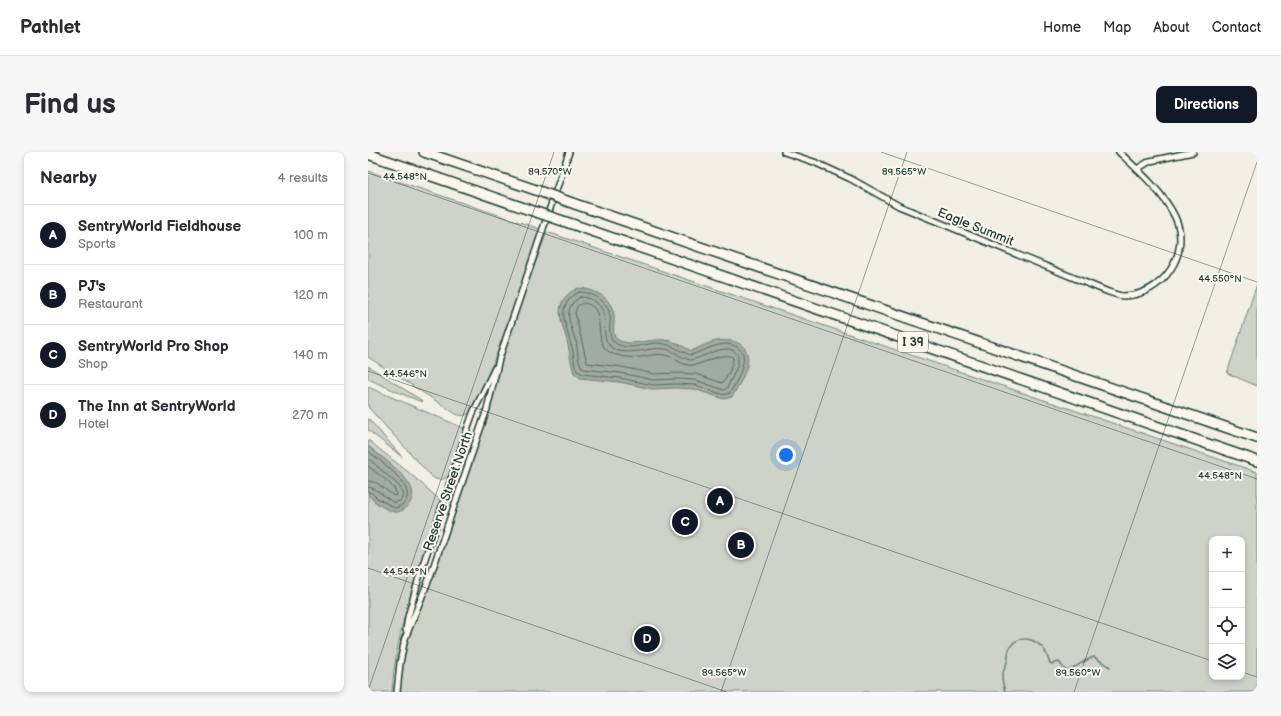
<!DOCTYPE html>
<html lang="en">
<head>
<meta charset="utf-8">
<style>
	:root { --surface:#fff; --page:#f7f7f7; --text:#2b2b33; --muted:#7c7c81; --line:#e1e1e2; --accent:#111827 }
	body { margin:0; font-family:"Balsamiq Sans",sans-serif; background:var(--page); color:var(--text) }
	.controls { position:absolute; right:12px; bottom:12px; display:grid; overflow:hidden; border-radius:8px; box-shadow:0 2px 6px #0003 }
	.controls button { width:36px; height:36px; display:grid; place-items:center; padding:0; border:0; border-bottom:1px solid var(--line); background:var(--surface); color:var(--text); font:20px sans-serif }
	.you { position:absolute; left:418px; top:303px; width:14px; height:14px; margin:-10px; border:3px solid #fff; border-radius:50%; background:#1a73e8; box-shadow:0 0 0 6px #1a73e833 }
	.badge { display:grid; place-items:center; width:26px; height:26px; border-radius:50%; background:var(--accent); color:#fff; font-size:13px; font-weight:700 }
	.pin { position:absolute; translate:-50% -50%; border:2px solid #fff; box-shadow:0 1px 4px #0006 }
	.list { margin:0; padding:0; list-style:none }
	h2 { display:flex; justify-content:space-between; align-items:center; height:52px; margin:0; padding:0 16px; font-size:17px }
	h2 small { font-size:13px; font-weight:400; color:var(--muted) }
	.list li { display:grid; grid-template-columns:26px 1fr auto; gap:12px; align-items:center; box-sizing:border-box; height:60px; padding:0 16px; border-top:1px solid var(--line) }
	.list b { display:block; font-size:15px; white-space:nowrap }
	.list p { margin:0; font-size:13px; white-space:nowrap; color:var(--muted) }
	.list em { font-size:13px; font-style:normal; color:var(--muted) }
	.icon { flex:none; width:22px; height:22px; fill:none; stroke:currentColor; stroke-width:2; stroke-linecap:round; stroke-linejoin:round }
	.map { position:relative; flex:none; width:889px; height:540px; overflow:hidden; border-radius:8px }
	header { display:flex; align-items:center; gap:24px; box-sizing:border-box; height:56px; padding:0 20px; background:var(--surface); border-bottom:1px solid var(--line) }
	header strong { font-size:19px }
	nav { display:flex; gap:22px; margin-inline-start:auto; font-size:14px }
	.intro { display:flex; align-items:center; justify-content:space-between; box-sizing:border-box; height:96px; padding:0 24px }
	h1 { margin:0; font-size:28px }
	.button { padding:10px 18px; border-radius:8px; background:var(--accent); color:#fff; font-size:14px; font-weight:700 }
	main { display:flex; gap:24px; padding:0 24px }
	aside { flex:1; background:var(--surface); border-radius:8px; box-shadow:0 2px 6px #0003 }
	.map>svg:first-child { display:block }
	.green { fill:#cfd2c8; stroke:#77887e; fill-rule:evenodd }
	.water { fill:#a2aba1; stroke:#6e7f75 }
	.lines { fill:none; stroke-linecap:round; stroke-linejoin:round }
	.shore { stroke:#536960; stroke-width:1 }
	.stream { stroke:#6e7f75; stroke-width:1.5 }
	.street-casing { stroke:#1f3d34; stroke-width:8 }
	.highway-casing { stroke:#1f3d34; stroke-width:12 }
	.street { stroke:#fbf7ec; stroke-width:5 }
	.highway { stroke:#fbf7ec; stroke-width:9 }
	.highway-bridge-casing { stroke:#1f3d34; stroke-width:12; stroke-linecap:butt }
	.highway-bridge { stroke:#fbf7ec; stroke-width:9 }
	.ticks { fill:none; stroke:#1f3d34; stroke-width:1; stroke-opacity:0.45 }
	.labels { text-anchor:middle; stroke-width:4; stroke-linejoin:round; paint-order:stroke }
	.shield { fill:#fbf7ec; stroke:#61756b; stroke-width:1 }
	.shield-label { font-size:12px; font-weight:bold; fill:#1f3d34 }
	.street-label { font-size:13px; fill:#1f3d34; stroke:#fbf7ec }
	.ticks-label { font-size:10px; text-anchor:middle; fill:#1f3d34; stroke:#fbf7ec; stroke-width:4; stroke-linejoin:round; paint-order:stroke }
</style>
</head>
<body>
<header>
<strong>Pathlet</strong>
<nav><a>Home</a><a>Map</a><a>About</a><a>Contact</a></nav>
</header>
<div class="intro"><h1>Find us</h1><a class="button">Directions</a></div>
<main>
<aside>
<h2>Nearby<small>4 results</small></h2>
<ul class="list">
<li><span class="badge">A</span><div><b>SentryWorld Fieldhouse</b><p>Sports</p></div><em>100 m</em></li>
<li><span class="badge">B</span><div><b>PJ's</b><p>Restaurant</p></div><em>120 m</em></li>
<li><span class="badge">C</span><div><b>SentryWorld Pro Shop</b><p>Shop</p></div><em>140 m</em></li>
<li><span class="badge">D</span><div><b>The Inn at SentryWorld</b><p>Hotel</p></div><em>270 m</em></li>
</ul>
</aside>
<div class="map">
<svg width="889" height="540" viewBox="0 0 889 540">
	<rect width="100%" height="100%" fill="#f2f0e5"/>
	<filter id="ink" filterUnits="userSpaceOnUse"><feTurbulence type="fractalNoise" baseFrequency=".025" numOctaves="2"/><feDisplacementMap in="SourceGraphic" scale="8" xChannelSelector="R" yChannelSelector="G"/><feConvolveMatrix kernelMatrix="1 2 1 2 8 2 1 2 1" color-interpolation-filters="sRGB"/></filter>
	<g filter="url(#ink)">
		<!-- green -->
		<g class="green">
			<path d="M0,19L172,77L131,197L106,254C102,262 97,266 88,262L0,205Z"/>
			<path d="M179,80L889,320V540H29L36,489L63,422L111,280L131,207ZM844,387H874V525H844Z"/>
			<polygon points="889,132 889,234 859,221"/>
			<polygon points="0,214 53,248 54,250 34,242 0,227"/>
			<path d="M0,235L98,277L82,323C75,328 70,330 63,324L0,255Z"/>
			<polygon points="0,266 34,305 0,278"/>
			<path d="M0,288L45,324L73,349C53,411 28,474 24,540H0V342L7,350L18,357L44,344C45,326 13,305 0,294Z"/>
		</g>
		<!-- water -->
		<g class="water">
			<path d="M210,136C227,137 243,145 246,163C247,170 243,183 249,187C260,196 284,186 297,188C306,189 315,194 323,199C331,196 339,191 348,189C356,188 366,188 372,192C390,204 372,231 364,245L356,247L326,237L308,236L284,237L251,230L212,226L206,221C203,212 202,203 200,193C195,170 181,150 210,136Z"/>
			<path d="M0,294C13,305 38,321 44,338C47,347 38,360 28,360C20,360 5,349 0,342Z"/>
		</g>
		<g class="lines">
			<!-- shore -->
			<g class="shore">
				<path d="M211,140C225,140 240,149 242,164C243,172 239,184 246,190C258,200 275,192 288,191C302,191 310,198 322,203C339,199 361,182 375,201C377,215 369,229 362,241L356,243L327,233L308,232L285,233L252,226L214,222C213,221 210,219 209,219C206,214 206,206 205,200C203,190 194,167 196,158C198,150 203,144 211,140Z"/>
				<path d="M212,145C219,145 224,147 229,151C244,165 230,182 242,194C256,207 281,194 297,197C306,198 313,206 322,208C336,206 360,188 370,203V213L359,236L356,238L327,228L309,227L285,228L253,221L215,217C209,210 210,198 208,190C206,181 199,169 201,159C202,153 207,148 212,145Z"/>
				<path d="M214,151C243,152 221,191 243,201C252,205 263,206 273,205C281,204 289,201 297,203C307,205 315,215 325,213C340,211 347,202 363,204L365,206C364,214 360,226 354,231L328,222L309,221L286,222L254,215L219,211L207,161L209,155Z"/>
				<path d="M0,299C11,308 49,334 37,350C35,353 31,355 27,356L9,346L4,341L0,340"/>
				<path d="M0,306L28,331L32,335L35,343L33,348L27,351C18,347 9,336 0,335"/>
				<path d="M0,314C9,322 26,331 29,343L26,344L9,331L0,329"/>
			</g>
			<!-- stream -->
			<path class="stream" d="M637,540C636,535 634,530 634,525C635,519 637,515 639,510C641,507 639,502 641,498C646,483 664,485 674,495C679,500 679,506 682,511L684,512L691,510L698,519C709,516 717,507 726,505L742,515"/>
			<!-- street casing -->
			<g class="street-casing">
				<g id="street">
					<path d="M416,0L446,10L483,27L531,54L738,139C744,141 750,144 756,144C795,143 824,101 807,65C795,40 771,19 751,0"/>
					<polyline points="769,17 782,9 825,0"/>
					<polyline points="38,478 40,465 52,422 100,275 105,261 127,216"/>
					<polyline points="36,489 63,422 119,257 131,207 201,0"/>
					<polyline points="29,540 32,511 37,486"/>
				</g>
			</g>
			<!-- highway casing -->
			<g class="highway-casing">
				<g id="highway">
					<polyline points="56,0 165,37"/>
					<polyline points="0,2 159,57"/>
					<polyline points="207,52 889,286"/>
					<polyline points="201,71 889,309"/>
				</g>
			</g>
			<!-- street -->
			<use href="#street" class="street"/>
			<!-- highway -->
			<use href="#highway" class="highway"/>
			<!-- highway-bridge casing -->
			<g class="highway-bridge-casing">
				<g id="highway-bridge">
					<polyline points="165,37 207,52"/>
					<polyline points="159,57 201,71"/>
				</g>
			</g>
			<!-- highway-bridge -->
			<use href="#highway-bridge" class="highway-bridge"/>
		</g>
	</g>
	<!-- ticks -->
	<path class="ticks" d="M513,0L889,130M0,21L889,327M0,219L844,509M0,416L359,540M874,520L889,525M0,539L186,0M353,540L539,0M706,540L889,10"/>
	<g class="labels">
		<!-- shield labels -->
		<rect class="shield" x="530" y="180" width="30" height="20" rx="3"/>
		<g class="shield-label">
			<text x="545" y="194">I 39</text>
		</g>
		<!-- street labels -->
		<g class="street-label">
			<text transform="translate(608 74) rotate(22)" y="5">Eagle Summit</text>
			<text transform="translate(79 339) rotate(-71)" y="5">Reserve Street North</text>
		</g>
	</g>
	<g class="ticks-label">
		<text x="536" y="23">89.565°W</text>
		<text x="182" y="23">89.570°W</text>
		<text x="37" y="28">44.548°N</text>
		<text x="852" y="130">44.550°N</text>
		<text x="37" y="225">44.546°N</text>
		<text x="852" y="327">44.548°N</text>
		<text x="37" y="423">44.544°N</text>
		<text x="356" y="524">89.565°W</text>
		<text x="710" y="524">89.560°W</text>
	</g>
</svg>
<div class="controls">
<button>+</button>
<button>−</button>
<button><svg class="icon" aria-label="locate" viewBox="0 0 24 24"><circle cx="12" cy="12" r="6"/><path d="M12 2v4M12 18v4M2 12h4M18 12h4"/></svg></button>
<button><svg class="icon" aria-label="layers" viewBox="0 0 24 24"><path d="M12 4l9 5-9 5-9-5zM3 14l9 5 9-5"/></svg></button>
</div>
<div class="you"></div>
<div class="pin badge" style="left:352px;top:349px">A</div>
<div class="pin badge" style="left:373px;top:393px">B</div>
<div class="pin badge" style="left:317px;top:370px">C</div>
<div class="pin badge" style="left:279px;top:487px">D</div>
</div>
</main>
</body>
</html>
